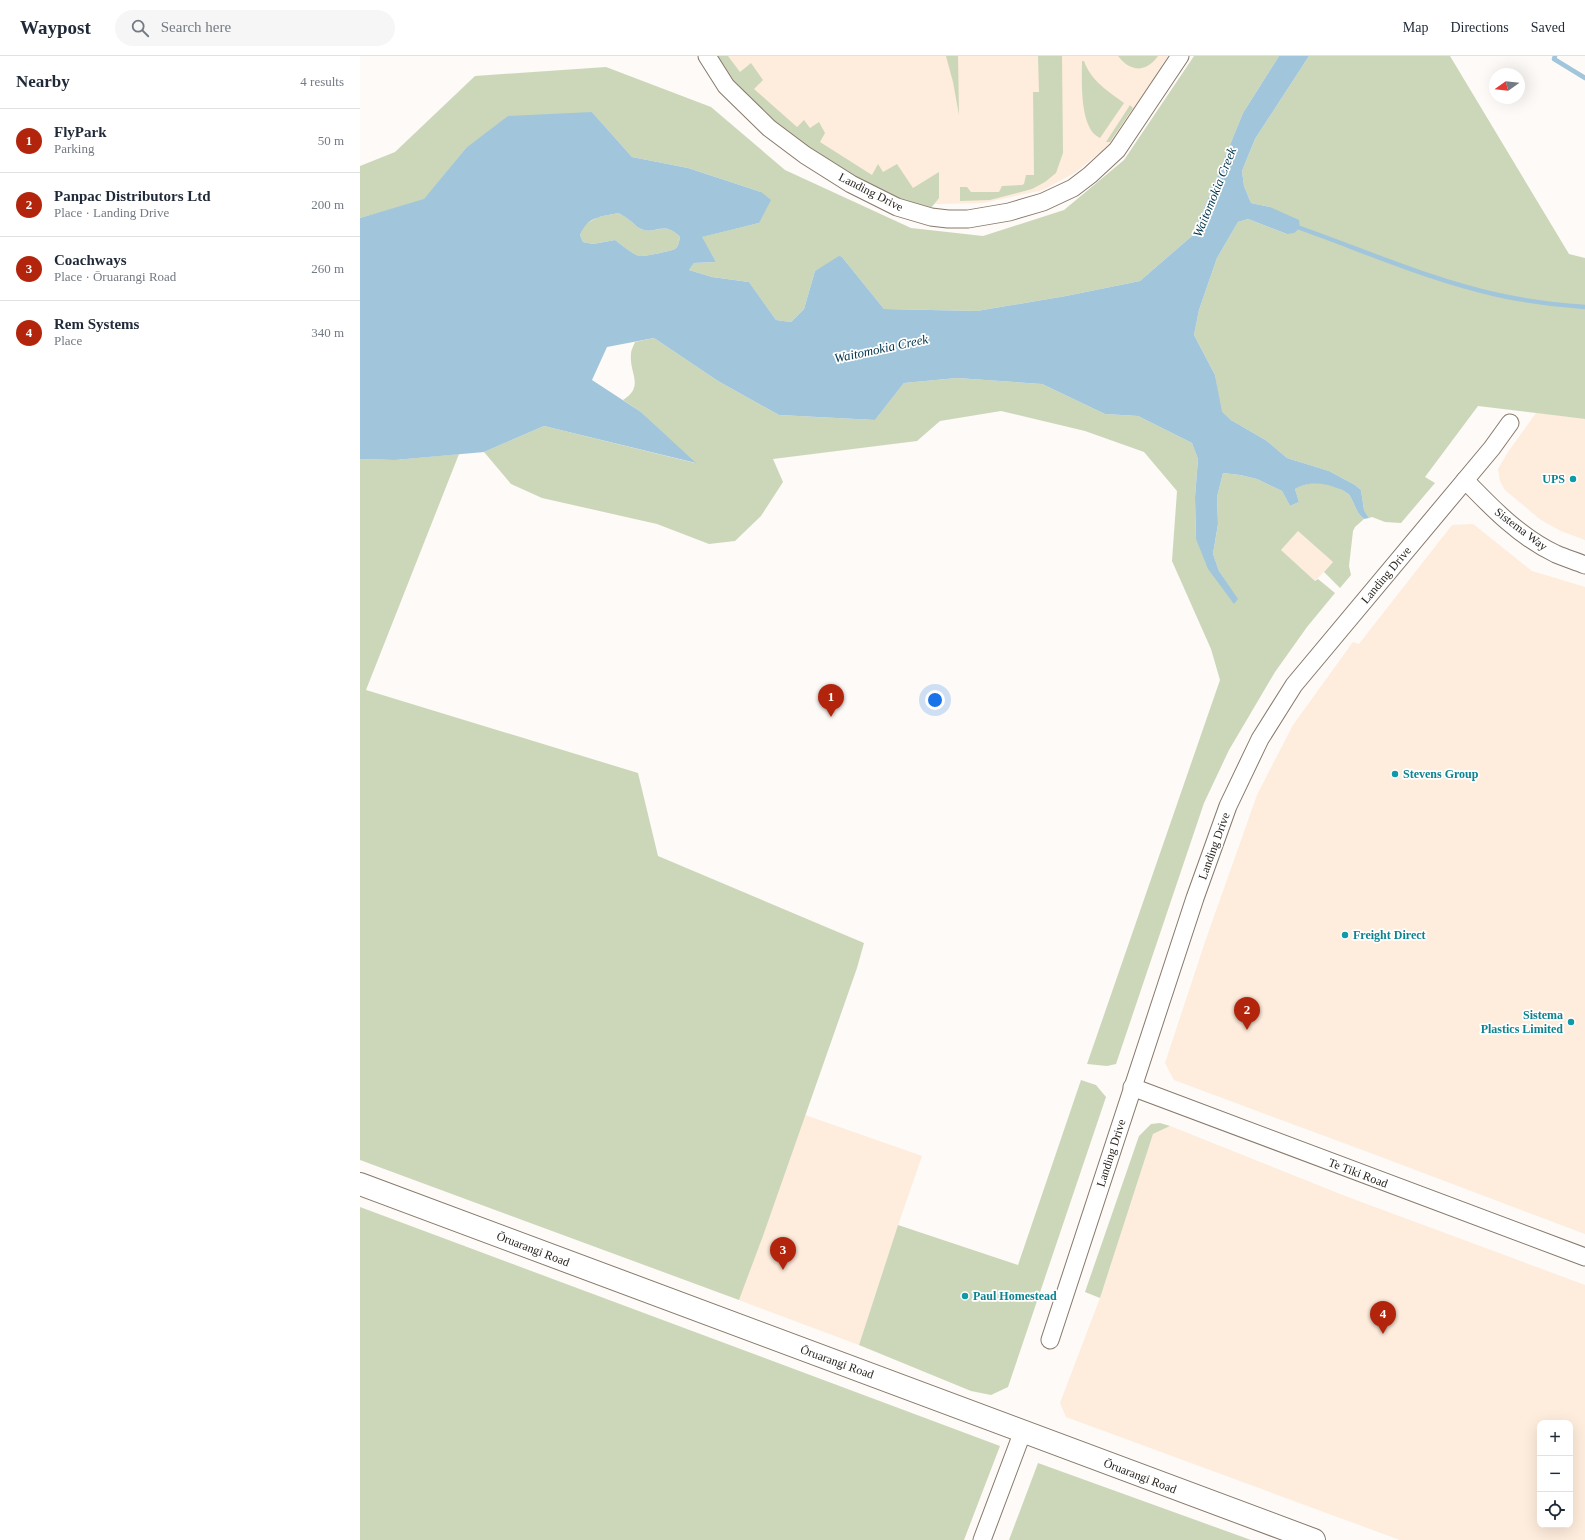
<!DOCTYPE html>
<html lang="en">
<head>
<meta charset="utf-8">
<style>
	:root { --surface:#fff; --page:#f6f6f7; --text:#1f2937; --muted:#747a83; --line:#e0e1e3; --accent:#b2250c }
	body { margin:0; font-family:Georgia,serif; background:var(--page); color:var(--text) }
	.controls { position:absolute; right:12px; bottom:12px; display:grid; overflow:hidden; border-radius:8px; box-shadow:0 4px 16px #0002 }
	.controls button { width:36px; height:36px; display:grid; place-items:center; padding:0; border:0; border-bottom:1px solid var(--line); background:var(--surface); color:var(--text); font:20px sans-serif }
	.compass { position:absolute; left:1129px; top:12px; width:36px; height:36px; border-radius:50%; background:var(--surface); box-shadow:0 4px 16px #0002; rotate:255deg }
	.you { position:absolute; left:575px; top:644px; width:14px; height:14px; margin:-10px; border:3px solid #fff; border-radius:50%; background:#1a73e8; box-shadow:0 0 0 6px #1a73e833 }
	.badge { display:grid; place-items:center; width:26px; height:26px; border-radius:50%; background:var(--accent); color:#fff; font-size:13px; font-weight:700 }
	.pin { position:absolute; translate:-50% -33px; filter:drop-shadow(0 1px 2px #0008) }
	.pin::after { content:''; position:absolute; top:21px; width:14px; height:12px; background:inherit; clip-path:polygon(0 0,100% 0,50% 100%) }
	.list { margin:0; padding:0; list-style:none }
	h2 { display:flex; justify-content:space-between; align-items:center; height:52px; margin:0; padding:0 16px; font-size:17px }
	h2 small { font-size:13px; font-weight:400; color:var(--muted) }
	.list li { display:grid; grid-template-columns:26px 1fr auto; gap:12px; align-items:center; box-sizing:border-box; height:64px; padding:0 16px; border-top:1px solid var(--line) }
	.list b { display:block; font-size:15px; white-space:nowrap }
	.list p { margin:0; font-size:13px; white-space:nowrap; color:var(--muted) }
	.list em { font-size:13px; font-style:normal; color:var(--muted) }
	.icon { flex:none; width:22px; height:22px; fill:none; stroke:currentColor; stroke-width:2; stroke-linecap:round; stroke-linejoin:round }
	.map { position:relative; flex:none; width:1225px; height:1484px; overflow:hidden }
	header { display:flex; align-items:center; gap:24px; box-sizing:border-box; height:56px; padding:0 20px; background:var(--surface); border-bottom:1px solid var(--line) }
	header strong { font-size:19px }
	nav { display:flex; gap:22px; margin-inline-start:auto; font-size:14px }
	.search { width:280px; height:36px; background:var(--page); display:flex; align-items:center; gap:10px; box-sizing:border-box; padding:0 14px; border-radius:22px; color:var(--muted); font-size:15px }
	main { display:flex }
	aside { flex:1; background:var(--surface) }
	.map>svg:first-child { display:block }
	.built { fill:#feecdc; fill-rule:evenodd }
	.green { fill:#ccd7b9 }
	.water { fill:#a1c5da; fill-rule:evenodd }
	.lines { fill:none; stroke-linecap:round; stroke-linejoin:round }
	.stream { stroke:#a1c5da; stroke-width:4.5 }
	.street-casing { stroke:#87796b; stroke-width:19 }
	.secondary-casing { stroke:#87796b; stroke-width:24 }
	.street { stroke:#fff; stroke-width:17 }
	.secondary { stroke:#fff; stroke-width:22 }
	.culture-dot { fill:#0f9aa8; stroke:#fff; stroke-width:1.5 }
	.labels { text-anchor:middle; stroke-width:3.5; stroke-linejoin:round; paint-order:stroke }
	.street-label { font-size:12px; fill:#29241e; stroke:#fff }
	.culture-label { font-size:12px; font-weight:bold; fill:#0d838f; stroke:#fff; text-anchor:start }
	.water-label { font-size:13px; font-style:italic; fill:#01344a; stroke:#fff }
</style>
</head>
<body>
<header>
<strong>Waypost</strong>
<div class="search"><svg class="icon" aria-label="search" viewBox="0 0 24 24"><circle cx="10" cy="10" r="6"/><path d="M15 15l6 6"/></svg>Search here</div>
<nav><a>Map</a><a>Directions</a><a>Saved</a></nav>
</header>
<main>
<aside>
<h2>Nearby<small>4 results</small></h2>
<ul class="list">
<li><span class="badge">1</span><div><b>FlyPark</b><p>Parking</p></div><em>50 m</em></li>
<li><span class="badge">2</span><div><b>Panpac Distributors Ltd</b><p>Place · Landing Drive</p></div><em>200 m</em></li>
<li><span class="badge">3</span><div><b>Coachways</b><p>Place · Ōruarangi Road</p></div><em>260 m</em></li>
<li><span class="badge">4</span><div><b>Rem Systems</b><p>Place</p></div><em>340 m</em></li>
</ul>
</aside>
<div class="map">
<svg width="1225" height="1484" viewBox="0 0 1225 1484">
	<rect width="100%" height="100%" fill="#fdfaf7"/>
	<!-- built -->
	<g class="built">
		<polygon points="359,0 808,0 762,72 749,89 716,116 683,134 623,147 576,148 518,131 390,41"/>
		<polygon points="1176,357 1225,363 1225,484 1201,475 1181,464 1145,434 1140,425 1138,413 1148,396"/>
		<polygon points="1113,468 1172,515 1225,531 1225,1178 1016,1099 814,1024 805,1007 845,886 897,739 933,669 993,586 999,588 1092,469"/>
		<polygon points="938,475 973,506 955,525 921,494"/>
		<polygon points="445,1059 562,1100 536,1175 499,1289 379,1244 403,1180"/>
		<path d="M810,1070L985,1140L1225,1229V1484H1040L706,1361L700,1347L740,1242L793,1078ZM1180,1367H1210V1469H1180Z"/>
	</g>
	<!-- green -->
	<g class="green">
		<polygon points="352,0 368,0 380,16 391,7 403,24 394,33 437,71 444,64 450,72 459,66 465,77 460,86 512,119 518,108 523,116 537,108 553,132 579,116 579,142 571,152 568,152 535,143 449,95 391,50"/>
		<polygon points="586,0 598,0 599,59 593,26"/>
		<polygon points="678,0 702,0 703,97 696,117 685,126 672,133 630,144 600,145 600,131 607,131 611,136 639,136 642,130 662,129 664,128 666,119 674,119 673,36 679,36"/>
		<path d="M758,0H798C786,17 770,16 758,0Z"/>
		<polygon points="834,0 919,0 883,57 833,179 780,225 706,240 617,255 524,253 482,201 455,215 444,253 431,266 416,264 389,226 352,221 329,214 334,207 356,206 341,181 399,167 401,136 328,112 272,101 232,56 106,92 64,144 0,162 0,110 35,96 115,20 246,11 351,51 425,114 551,172 623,180 704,154 764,104"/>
		<polygon points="949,0 1090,0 1209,198 1225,202 1225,363 1118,350 1065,421 1075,427 1041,467 1025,466 1012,461 1009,462 1004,454 1001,434 995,429 969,415 927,402 907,385 871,364 861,356 855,319 834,279 839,254 857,202 878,166 888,163 927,178 910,151 891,147 884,130 882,115 895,83"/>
		<path d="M722,5H724C731,25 748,35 764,47L740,82C719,73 722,24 722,5Z"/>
		<polygon points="770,49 773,52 750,86 746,86"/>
		<path d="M258,157C262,159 266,161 269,164C273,166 275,170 279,172C297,181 302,163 320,181C319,185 319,190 315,193C311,195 283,201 279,200C271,197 262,189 255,184L233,188L223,186L220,179L224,169L238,161Z"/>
		<path d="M294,282L358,325L419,359L515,364L544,327L597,322L682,328L745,358L778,360L832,387L838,403L835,441L836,483L877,543L859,515L853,498L858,468L857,441L863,417L880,419L897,423L922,435L930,450L939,446L935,433C950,424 967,426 982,434C985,436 988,437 990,440C995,448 996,457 1004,463L995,471L993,475L989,510L991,519L980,532L964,516L973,506L938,475L921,494L955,525L958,523L975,537L947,571L915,616L869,694L844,747L756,1008L747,1010L727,1008L860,624L851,593L812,505L817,435L784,396L725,375L641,355L580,365L557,385L413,403L423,426L401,460L375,485L349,488L297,468L182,442L151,428L124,396L184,370L335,407L281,356L263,344C285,330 269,318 271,298C271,294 274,289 275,286Z"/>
		<polygon points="99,398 6,634 278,717 298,800 504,887 497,912 403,1180 379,1244 0,1104 0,403 35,404"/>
		<polygon points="721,1024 736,1029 746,1041 648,1331 631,1339 611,1335 499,1289 538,1169 658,1209"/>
		<polygon points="800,1067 810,1070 793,1078 740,1242 725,1236 779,1080 791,1068"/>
		<polygon points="0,1151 640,1390 604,1484 0,1484"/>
		<polygon points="678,1407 891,1484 649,1484"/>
	</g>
	<!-- water -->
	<path class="water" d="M919,0H949L895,83L882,115L884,130L891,147L910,151L939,164L940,172L934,177L927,178L888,163L878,166L857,202L839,254L834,279L855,319L862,356L871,364L907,385L927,402L969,415L995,429L1001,434L1004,454L1009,462L1004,463C996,457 995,448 990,440C988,437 985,436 982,434C967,427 950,424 935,433L939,446L930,450L922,435L897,423L880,419L863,417L857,441L858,468L853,498L859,515L878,543L874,548L848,513L836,483L835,441L838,403L832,387L778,360L745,358L682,328L597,322L544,327L515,364L419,359L358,325L294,282L247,291L232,324L281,356L336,407L184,370L124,396L35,404L0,403V162L64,143L106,92L148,60L232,56L272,101L328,112L401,136L411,144L399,167L342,181L356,206L334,207L329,214L352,221L389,226L416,264L431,266L444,253L455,215L479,200L482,201L524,253L617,255L706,240L780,225L833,179L883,57ZM258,157C262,159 266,161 269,164C273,166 275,170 279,172C296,181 302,163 320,181C319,185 319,190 315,193C311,195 283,201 279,200C271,197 262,189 255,184L233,188L223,186L220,179C228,160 240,161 258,157Z"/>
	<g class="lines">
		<!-- stream -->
		<g class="stream">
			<polyline points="1195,0 1194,3 1225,22"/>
			<path d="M940,172C1005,195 1070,224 1138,239C1166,245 1196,249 1225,251"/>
		</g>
		<!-- street casing -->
		<g class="street-casing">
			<g id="street">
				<polyline points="347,0 366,30 409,72 445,99 491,128 537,151 571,161 588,163 608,163 649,156 683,146 713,132 730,119 757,94 820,0"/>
				<path d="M1105,424C1132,452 1160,481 1196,498C1205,502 1215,505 1225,509"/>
				<polyline points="772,1031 1225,1201"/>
				<polyline points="690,1284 835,842 868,750 900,683 934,629 1132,392 1150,367"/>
				<polyline points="622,1484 663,1375"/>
			</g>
		</g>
		<!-- secondary casing -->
		<g class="secondary-casing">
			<polyline id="secondary" points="0,1128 954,1484"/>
		</g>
		<!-- street -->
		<use href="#street" class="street"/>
		<!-- secondary -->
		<use href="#secondary" class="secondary"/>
	</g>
	<!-- markers -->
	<g class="culture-dot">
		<circle cx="1213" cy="423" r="4"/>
		<circle cx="1035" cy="718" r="4"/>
		<circle cx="985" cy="879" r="4"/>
		<circle cx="1211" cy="966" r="4"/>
		<circle cx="605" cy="1240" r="4"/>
	</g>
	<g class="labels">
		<!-- street labels -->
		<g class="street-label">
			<text transform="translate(511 136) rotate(27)" y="4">Landing Drive</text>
			<text transform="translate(1161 473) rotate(37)" y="4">Sistema Way</text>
			<text transform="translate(1026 519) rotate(-50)" y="4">Landing Drive</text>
			<text transform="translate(854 790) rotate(-70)" y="4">Landing Drive</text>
			<text transform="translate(751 1097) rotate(-72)" y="4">Landing Drive</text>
			<text transform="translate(998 1117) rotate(21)" y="4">Te Tiki Road</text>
			<text transform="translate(173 1193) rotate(21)" y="4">Ōruarangi Road</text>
			<text transform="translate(477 1306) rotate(20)" y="4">Ōruarangi Road</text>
			<text transform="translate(780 1420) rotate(21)" y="4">Ōruarangi Road</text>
		</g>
		<!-- culture labels -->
		<g class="culture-label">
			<text x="1205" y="427" text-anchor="end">UPS</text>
			<text x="1043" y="722">Stevens Group</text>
			<text x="993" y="883">Freight Direct</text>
			<text x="1203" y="963" text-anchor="end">Sistema<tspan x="1203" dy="14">Plastics Limited</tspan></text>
			<text x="613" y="1244">Paul Homestead</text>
		</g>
		<!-- water labels -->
		<g class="water-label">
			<text transform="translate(854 136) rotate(-68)" y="5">Waitomokia Creek</text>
			<text transform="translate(521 292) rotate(-12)" y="5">Waitomokia Creek</text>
		</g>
	</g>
</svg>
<div class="controls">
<button>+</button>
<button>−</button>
<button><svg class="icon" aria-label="locate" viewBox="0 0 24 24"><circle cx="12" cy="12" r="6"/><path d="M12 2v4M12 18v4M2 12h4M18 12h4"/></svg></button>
</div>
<svg class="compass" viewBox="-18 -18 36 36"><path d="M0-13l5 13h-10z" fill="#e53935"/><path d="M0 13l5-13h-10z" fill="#747a83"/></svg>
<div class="you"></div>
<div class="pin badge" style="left:471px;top:661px">1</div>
<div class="pin badge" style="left:887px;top:974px">2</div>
<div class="pin badge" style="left:423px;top:1214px">3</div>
<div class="pin badge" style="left:1023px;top:1278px">4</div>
</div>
</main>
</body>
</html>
